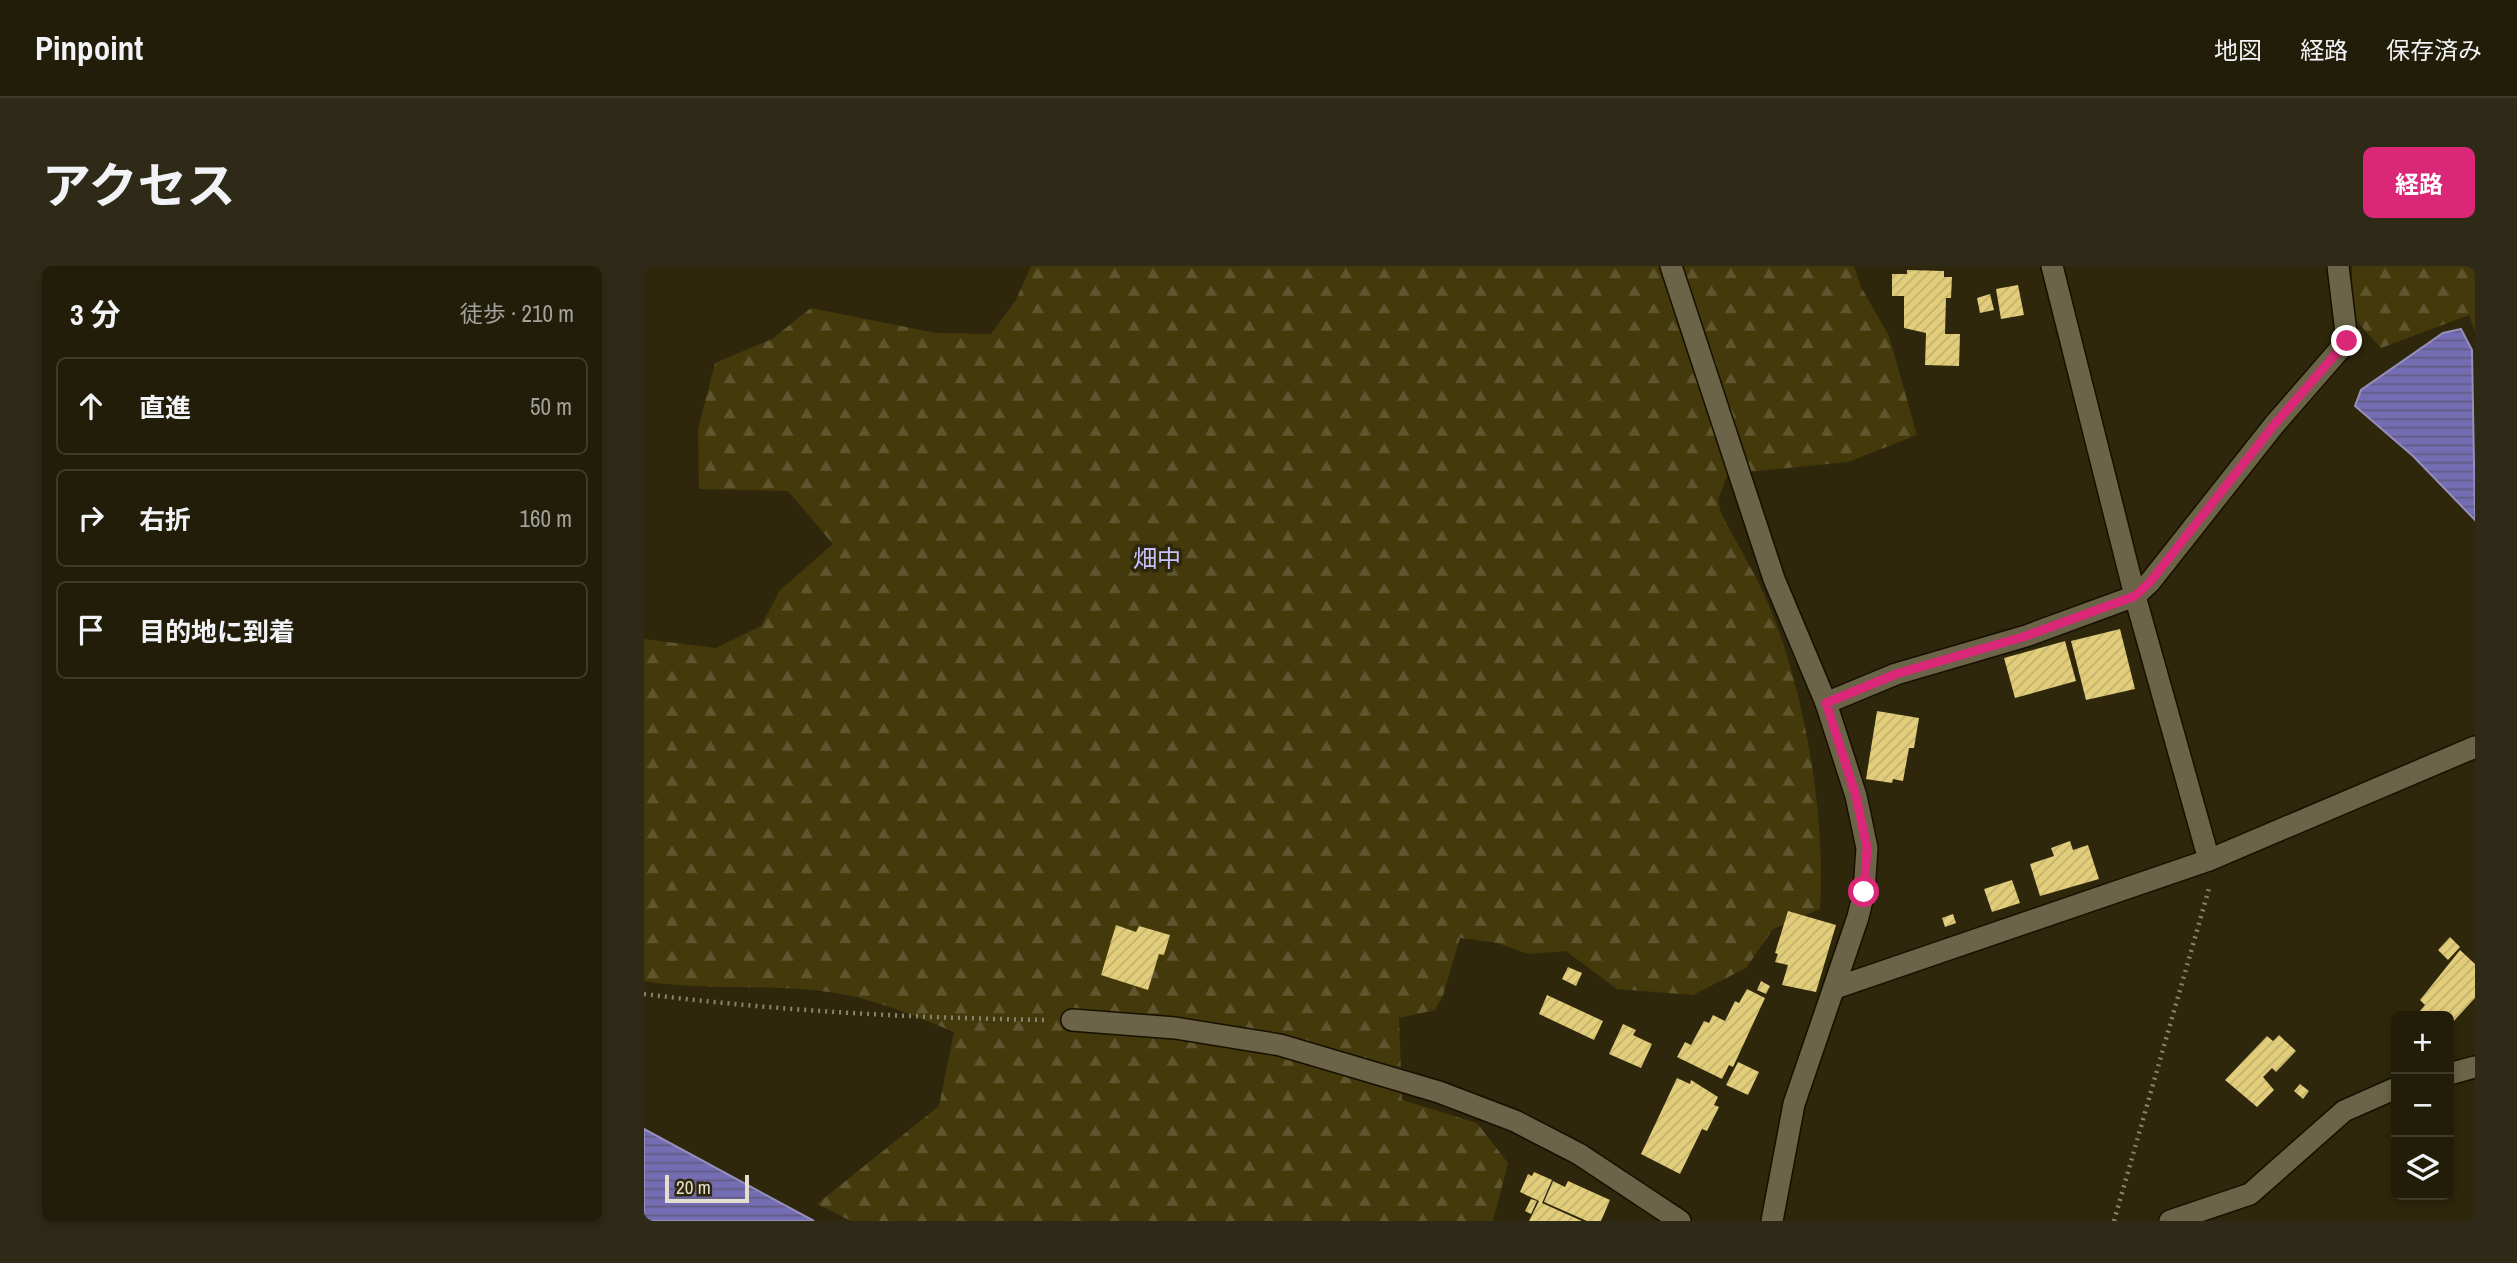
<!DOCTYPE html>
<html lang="ja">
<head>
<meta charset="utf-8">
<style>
	:root { --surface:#221d09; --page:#2e2a17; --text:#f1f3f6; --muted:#a2a29c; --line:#3f3b2a; --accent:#db2777 }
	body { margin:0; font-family:"Archivo Narrow","Noto Sans JP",sans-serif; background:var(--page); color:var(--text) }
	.controls { position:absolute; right:21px; bottom:21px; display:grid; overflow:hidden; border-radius:10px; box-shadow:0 4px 10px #0003 }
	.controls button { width:63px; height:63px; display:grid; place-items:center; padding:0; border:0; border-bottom:2px solid var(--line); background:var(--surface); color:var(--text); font:35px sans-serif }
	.scale { position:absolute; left:21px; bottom:18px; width:84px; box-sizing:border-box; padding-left:7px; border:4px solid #e3dfcf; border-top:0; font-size:19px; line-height:24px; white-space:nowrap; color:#e3dfcf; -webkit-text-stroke:5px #2e270c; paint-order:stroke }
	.stop { position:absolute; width:21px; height:21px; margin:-16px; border:5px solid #db2777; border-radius:50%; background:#fff }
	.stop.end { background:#db2777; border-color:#fff; box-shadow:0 2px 7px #0008 }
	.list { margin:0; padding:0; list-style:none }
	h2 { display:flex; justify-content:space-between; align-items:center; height:91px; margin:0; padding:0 28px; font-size:30px }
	h2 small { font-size:23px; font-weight:400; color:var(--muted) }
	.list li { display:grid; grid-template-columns:46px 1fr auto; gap:21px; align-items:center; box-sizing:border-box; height:98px; margin:0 14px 14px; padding:0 14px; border:2px solid var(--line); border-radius:10px }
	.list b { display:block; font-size:26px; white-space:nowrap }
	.list em { font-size:23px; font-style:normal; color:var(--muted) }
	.icon { flex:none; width:38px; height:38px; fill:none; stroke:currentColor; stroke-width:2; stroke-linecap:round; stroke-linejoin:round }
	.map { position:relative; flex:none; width:1831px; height:955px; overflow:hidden; border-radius:10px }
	header { display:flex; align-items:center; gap:42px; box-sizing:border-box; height:98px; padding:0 35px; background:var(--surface); border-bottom:2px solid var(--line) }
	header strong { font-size:33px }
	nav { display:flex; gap:38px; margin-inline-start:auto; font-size:24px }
	.intro { display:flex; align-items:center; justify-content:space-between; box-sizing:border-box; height:168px; padding:0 42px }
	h1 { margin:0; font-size:49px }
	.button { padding:18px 32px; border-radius:10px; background:var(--accent); color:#fff; font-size:24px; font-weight:700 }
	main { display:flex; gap:42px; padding:0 42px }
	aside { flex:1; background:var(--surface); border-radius:10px; box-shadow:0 4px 10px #0003 }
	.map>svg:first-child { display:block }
	.forest { fill:url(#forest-firs) }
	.water { fill:url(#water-rules); stroke:#968fbb; stroke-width:2 }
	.building { fill:url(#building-hatch) }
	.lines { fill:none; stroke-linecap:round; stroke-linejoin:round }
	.minor-casing { stroke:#161000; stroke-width:24 }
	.path { stroke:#88836d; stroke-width:4.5; stroke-dasharray:2 5; stroke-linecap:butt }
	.minor { stroke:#6b6448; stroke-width:21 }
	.route { stroke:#db2777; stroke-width:9 }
	.labels { text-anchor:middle; stroke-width:7; stroke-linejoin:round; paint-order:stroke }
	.neighbourhood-label { font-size:24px; fill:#c5c2fb; stroke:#2e270c }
</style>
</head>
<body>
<header>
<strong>Pinpoint</strong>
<nav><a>地図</a><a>経路</a><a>保存済み</a></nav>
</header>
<div class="intro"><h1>アクセス</h1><a class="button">経路</a></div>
<main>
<aside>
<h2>3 分<small>徒歩 · 210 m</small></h2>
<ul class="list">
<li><svg class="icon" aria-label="ahead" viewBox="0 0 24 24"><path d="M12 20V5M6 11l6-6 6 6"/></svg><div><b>直進</b></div><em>50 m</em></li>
<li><svg class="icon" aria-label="right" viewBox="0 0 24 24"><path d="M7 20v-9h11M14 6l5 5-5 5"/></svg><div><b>右折</b></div><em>160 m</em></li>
<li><svg class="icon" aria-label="arrive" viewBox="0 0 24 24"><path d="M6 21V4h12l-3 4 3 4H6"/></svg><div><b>目的地に到着</b></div></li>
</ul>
</aside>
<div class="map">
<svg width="1831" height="955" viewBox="0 0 1831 955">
	<defs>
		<pattern id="forest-firs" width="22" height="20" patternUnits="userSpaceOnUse" patternTransform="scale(1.75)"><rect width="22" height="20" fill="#44390b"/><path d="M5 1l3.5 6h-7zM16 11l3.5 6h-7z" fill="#5f552e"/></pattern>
		<pattern id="water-rules" width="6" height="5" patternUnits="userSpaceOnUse" patternTransform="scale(1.75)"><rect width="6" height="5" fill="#756db3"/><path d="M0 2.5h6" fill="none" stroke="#615c84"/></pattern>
		<pattern id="building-hatch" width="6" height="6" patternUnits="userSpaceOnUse" patternTransform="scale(1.75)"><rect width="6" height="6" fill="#e2cd7a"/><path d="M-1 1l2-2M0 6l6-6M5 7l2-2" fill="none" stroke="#c2b16e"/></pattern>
	</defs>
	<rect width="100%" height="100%" fill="#2e270c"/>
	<!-- forest -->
	<g class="forest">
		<path d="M387,0H1210L1217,21L1245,70L1273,169L1204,196L1084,208L1074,233L1077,247C1093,278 1113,310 1126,342C1161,428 1182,550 1176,643L1129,663L1102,702L1049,729L973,723L922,685L884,688L854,677L816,672L799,729L791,744L755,752L758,834L833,857L864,897L849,955H207L173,938L295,840L310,766C266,748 224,730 177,725C118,718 59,725 0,715V373L72,382L117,360L136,324L189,278L144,225L55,223L54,163L71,97L128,73L167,42L292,67L347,68L372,34Z"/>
		<polygon points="1708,0 1831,0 1831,66 1825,49 1737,82 1709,51"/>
	</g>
	<!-- water -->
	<g class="water">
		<polygon points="1817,63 1828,84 1831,254 1769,190 1711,140 1717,124 1799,67"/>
		<polygon points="0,863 170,955 0,955"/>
	</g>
	<!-- building -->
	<g class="building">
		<polygon points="1263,4 1300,5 1300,11 1308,11 1307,32 1302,32 1301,68 1316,68 1315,100 1281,99 1282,67 1260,62 1260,30 1248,30 1248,8 1263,8"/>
		<polygon points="1374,19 1380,49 1357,53 1352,23"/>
		<polygon points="1346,28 1350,44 1336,47 1333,32"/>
		<polygon points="1476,363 1491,423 1442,434 1427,375"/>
		<polygon points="1421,375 1432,415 1371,432 1360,392"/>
		<polygon points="1233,445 1275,452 1270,482 1265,482 1259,515 1249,513 1248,517 1222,513"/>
		<polygon points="1426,575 1429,584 1444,579 1455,613 1396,630 1386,598 1410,590 1407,582"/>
		<polygon points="1368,614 1376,637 1348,646 1340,623"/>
		<polygon points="1144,645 1192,659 1172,726 1138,719 1144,699 1131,696 1134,688 1131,687"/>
		<polygon points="1309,648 1312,657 1301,661 1298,652"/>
		<polygon points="472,659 492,666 495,660 526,669 520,689 515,688 504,724 457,709"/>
		<polygon points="1806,671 1816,681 1804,694 1794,684"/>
		<polygon points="1816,684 1831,698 1831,732 1808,757 1805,750 1779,750 1775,746 1781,739 1776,734"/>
		<polygon points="924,701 938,707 932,720 918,713"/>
		<polygon points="1117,715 1126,720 1122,728 1113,724"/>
		<polygon points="1103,723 1121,732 1089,801 1085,799 1078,813 1033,791 1041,776 1047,779 1060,755 1065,757 1069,749 1081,755 1091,735 1095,737"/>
		<polygon points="903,729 959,755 950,774 895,748"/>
		<polygon points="979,758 992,764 989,769 1008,778 997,802 965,788"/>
		<polygon points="1635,769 1652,785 1632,806 1628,802 1619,811 1630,824 1613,841 1581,814 1623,770 1629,775"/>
		<polygon points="1094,796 1115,806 1104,829 1082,819"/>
		<polygon points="1033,812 1046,818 1047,814 1074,831 1070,839 1075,841 1063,865 1058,863 1036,908 997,888"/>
		<polygon points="1656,818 1665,825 1659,833 1650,825"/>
		<polygon points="890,906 908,914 898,937 938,955 885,955 895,935 876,926 884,908 888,910"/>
		<polygon points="909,915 921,921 924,915 966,934 957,955 943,955 900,936"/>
		<polygon points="887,933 893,935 887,948 881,945"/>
	</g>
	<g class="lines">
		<!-- minor casing -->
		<g class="minor-casing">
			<g id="minor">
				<polyline points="1027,0 1130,313 1182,437 1212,530 1223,582 1220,626 1214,651 1150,838 1128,955"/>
				<polyline points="1408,0 1491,330 1565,594"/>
				<polyline points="1182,437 1252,408 1382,370 1491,330 1506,316 1630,159 1703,75 1694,0"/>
				<polyline points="1191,722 1565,594 1831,481"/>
				<polyline points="428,754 531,762 636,779 795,826 871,855 935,888 1036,955"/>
				<polyline points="1805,808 1831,801"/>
				<polyline points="1526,955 1606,928 1700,845 1752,822"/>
			</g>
		</g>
		<!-- path -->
		<g class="path">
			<path d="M0,728C134,745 269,752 404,754"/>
			<polyline points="1470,955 1566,619"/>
		</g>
		<!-- minor -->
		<use href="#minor" class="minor"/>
	</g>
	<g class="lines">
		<!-- route -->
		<polyline class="route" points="1220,626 1223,582 1212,530 1182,437 1252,408 1382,370 1491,330 1506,316 1630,159 1703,75"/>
	</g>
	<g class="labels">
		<!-- neighbourhood labels -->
		<g class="neighbourhood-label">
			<text x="513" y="301">畑中</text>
		</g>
	</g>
</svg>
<div class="controls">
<button>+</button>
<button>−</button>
<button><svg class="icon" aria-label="layers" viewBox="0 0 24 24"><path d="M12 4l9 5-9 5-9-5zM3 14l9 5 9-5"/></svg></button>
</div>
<div class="scale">20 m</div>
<div class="stop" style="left:1220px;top:626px"></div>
<div class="stop end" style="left:1703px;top:75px"></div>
</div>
</main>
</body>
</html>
